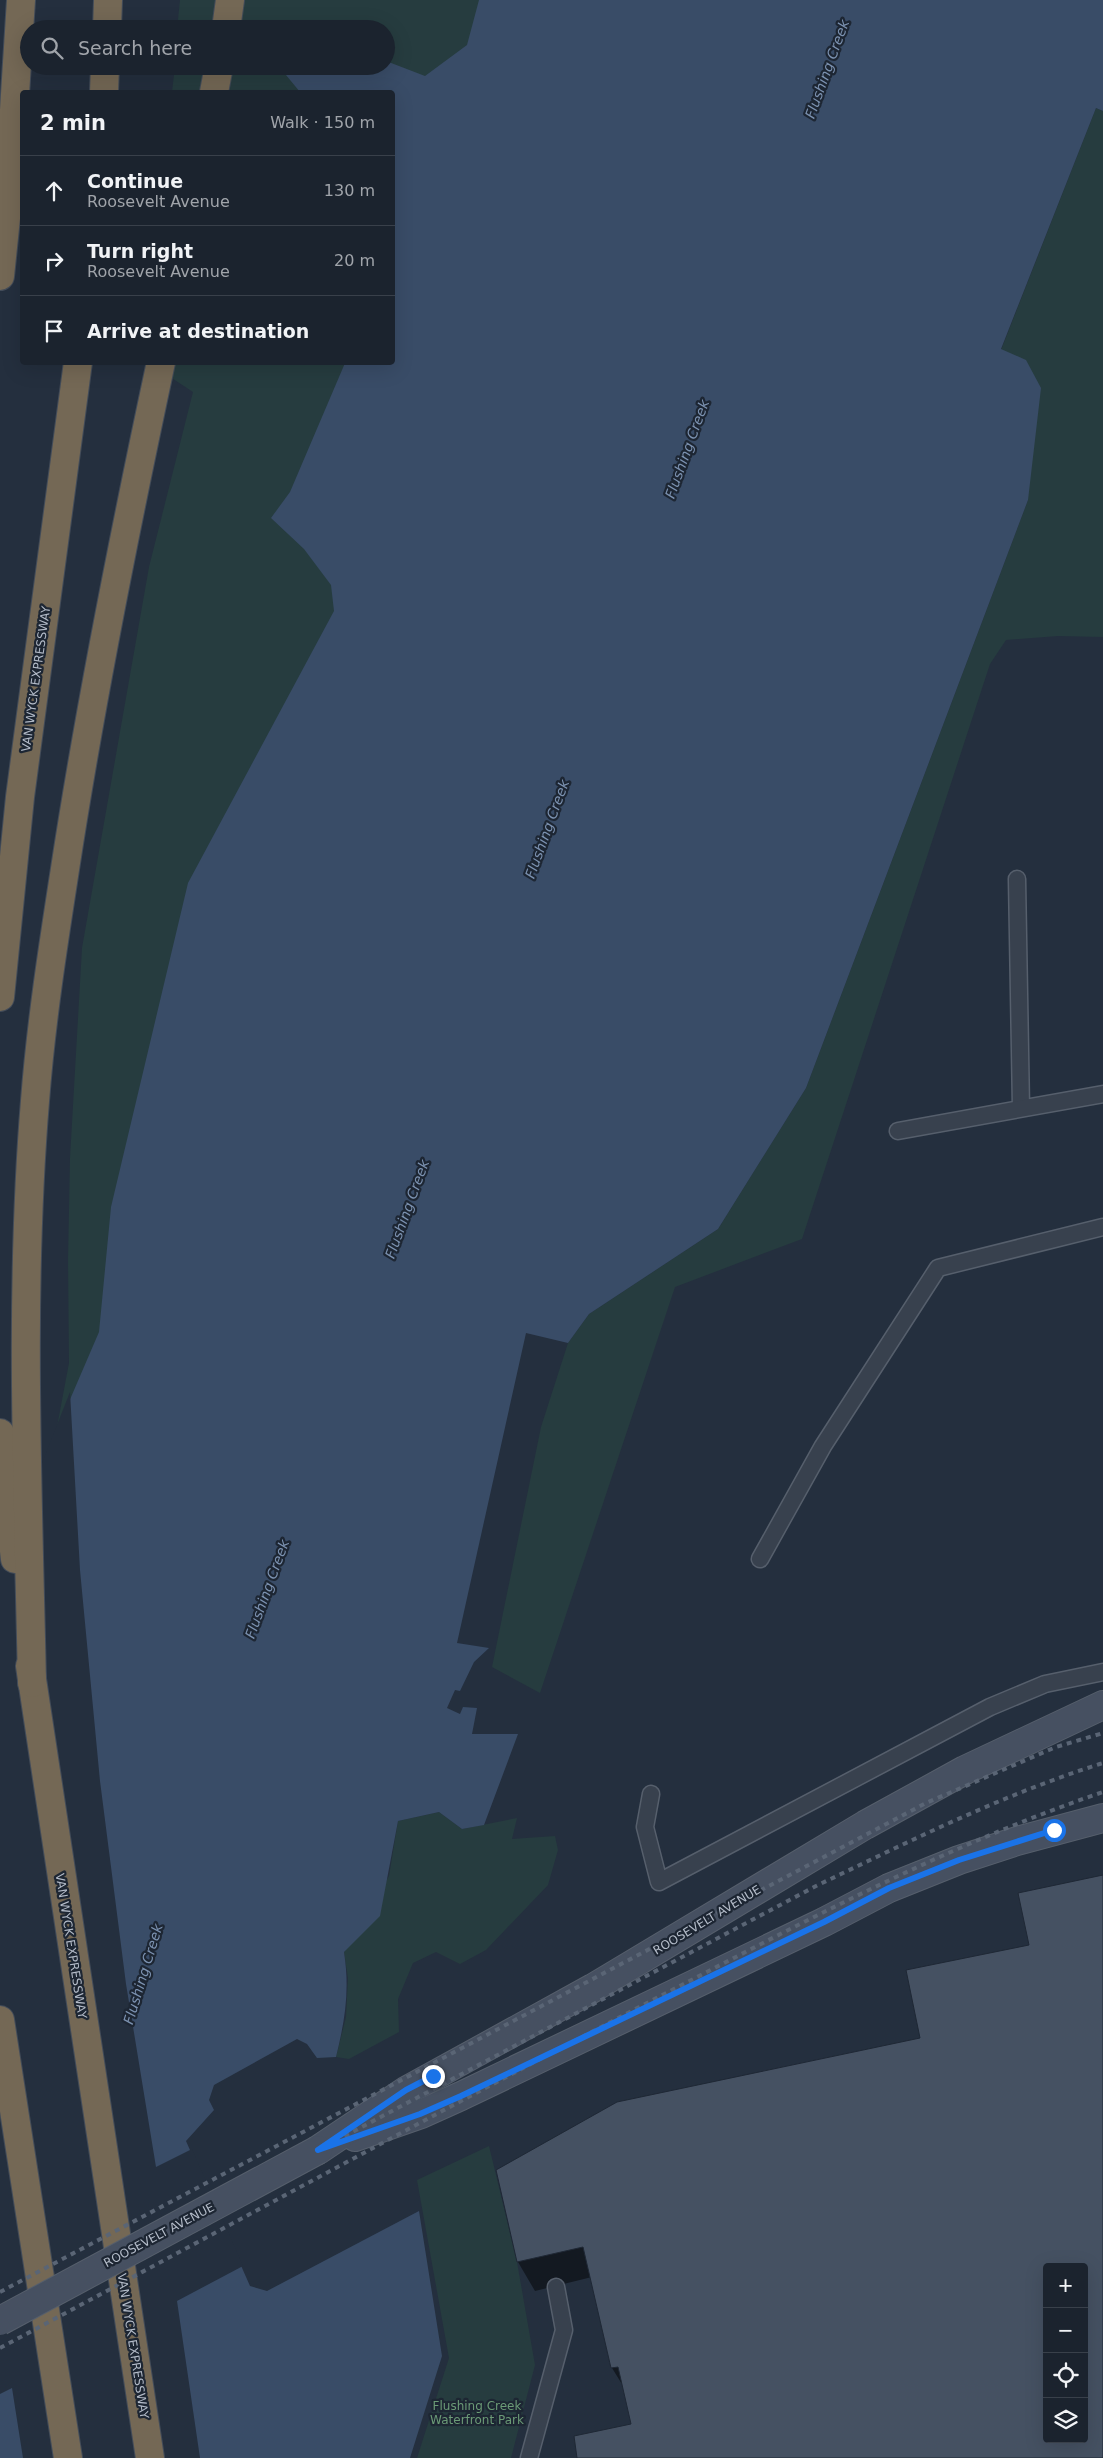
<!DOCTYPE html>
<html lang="en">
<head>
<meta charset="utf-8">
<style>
	:root { --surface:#1b232e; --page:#282f3a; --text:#f1f3f6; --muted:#a0a4aa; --line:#39404a }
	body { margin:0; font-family:"DejaVu Sans",sans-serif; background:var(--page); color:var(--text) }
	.controls { position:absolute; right:15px; bottom:15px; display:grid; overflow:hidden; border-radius:5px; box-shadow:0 5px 20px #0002 }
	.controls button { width:45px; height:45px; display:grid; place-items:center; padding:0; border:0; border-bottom:1px solid var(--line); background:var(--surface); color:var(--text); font:25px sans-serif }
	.stop { position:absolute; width:15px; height:15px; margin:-11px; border:4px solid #1a73e8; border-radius:50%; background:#fff }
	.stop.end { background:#1a73e8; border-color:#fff; box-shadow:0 1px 5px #0008 }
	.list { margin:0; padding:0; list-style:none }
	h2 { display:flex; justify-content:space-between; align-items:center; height:65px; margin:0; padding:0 20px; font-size:21px }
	h2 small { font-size:16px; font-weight:400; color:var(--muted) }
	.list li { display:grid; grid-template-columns:32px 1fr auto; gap:15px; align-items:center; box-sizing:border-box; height:70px; padding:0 20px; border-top:1px solid var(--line) }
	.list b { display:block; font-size:19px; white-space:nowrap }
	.list p { margin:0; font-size:16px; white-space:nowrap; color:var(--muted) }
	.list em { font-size:16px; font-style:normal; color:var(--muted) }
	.icon { flex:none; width:28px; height:28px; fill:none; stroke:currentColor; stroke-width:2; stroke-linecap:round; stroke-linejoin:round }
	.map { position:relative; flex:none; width:1103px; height:2458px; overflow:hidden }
	.search { position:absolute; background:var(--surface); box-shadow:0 5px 20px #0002; left:20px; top:20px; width:375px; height:55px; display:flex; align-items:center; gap:12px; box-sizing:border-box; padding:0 18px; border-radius:28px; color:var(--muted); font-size:19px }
	.panel { position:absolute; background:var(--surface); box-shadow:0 5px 20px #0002; left:20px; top:90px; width:375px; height:275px; border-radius:5px }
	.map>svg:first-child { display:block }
	.green { fill:#263c3f }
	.water { fill:#394c67 }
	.pier { fill:#242f3e }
	.shadow { fill:#0007; fill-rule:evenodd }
	.building { fill:#455162; stroke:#1f2835; fill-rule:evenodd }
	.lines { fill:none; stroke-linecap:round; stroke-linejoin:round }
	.lane-casing { stroke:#565f6c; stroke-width:19 }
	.secondary-casing { stroke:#565f6c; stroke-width:30 }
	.highway-casing { stroke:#434c59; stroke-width:30 }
	.lane { stroke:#38414e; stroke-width:16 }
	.secondary { stroke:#465061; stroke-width:28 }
	.highway { stroke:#746855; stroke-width:28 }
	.rail { stroke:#5a6575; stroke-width:4; stroke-dasharray:5 5; stroke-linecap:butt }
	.secondary-bridge-casing { stroke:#565f6c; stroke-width:30; stroke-linecap:butt }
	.secondary-bridge { stroke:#465061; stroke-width:28 }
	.route { stroke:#1a73e8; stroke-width:6 }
	.labels { text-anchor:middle; stroke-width:4.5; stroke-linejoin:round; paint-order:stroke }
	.street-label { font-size:12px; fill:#b4bcc9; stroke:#1d2633 }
	.park-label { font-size:12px; fill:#6b9a76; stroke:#1d2633 }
	.water-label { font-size:14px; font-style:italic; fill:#7c92b1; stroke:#1d2633 }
</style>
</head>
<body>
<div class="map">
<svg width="1103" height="2458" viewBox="0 0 1103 2458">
	<rect width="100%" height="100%" fill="#242f3e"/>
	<!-- green -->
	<g class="green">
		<polygon points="180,0 512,0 481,158 392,92 172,92 175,66 386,66 386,29 177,29"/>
		<polygon points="1096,108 1103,111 1103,637 1058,636 1006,640 990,664 802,1239 675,1287 540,1693 492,1667 541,1427 568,1343 589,1314 718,1229 806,1088 1028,500 1001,350"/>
		<polygon points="149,363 385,363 370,550 141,1270 56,1432 69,1363 68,1260 70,1158 82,948 149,567 193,392"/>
		<polygon points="439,1812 462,1829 517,1818 512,1839 555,1836 558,1850 548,1885 486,1950 460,1964 436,1952 413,1963 398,1999 399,2032 349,2059 336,2057 346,2017 348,1978 344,1952 389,1876 398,1821"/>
		<polygon points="489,2146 517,2262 535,2365 511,2458 417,2458 449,2358 417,2180"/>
	</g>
	<!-- water -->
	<path class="water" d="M479,0H1103V111L1096,108L1001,349L1026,360L1041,388L1028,500L806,1088L718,1229L589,1314L568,1343L526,1333L457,1643L489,1648L474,1662L460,1691L455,1690L447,1708L460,1714L463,1707L477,1708L472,1734H518L484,1825L462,1829L439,1812L398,1821L380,1916L344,1952C350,1991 345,2020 336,2057L317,2058L307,2044L297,2039L214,2085L209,2100L214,2110L186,2141L250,2286L267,2291L419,2211L442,2356L410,2458H0V1577L56,1432L99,1332L111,1207L188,883L334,611L331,585L304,549L271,518L290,492L345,363L392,362V92H300L281,69L297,66H386V61L425,76L467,45Z"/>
	<!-- pier -->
	<polygon class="pier" points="70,1392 80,1570 100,1781 126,1984 156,2167 192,2149 243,2266 177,2301 200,2458 23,2458 12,2388 0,2394 0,1570"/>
	<!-- shadow -->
	<path class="shadow" d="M1103,1876V2458H579L633,2425L625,2389L612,2368L592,2277L535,2291L518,2262L498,2171L921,2039L1030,1946ZM1047,2267H1084V2439H1047Z"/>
	<!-- building -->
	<path class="building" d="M1103,1875V2458H577L574,2436L631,2424L618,2367L611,2368L583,2247L517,2262L496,2170L617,2102L920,2038L906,1970L1029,1945L1018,1893ZM1047,2267H1084V2439H1047Z"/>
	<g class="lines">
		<!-- lane casing -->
		<g class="lane-casing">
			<g id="lane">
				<polyline points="1017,879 1021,1108"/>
				<polyline points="898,1131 1103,1094"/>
				<polyline points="760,1559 823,1446 938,1268 1103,1227"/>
				<polyline points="651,1794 645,1827 659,1882 990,1707 1045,1684 1103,1672"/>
				<polyline points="529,2458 564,2330 556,2287"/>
			</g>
		</g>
		<!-- secondary casing -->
		<g class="secondary-casing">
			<g id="secondary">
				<polyline points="355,2137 421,2114 461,2096 824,1922 889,1888 959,1860 1017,1841 1103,1818"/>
				<polyline points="318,2150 406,2091 593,1988 865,1825 965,1770 1103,1705"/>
			</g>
		</g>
		<!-- highway casing -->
		<g class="highway-casing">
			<g id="highway">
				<polyline points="107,29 108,0"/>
				<polyline points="226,29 230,0"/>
				<polyline points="104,92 105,66"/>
				<polyline points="214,92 219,66"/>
				<polyline points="0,276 9,189 21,0"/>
				<polyline points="0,997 20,797 78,362"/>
				<polyline points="0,1433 15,1559"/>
				<polyline points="30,1666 150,2458"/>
				<path d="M32,1683C28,1489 19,1295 35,1101C41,1023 53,946 65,869C91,699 125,530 161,362"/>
				<polyline points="0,2020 68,2458"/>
			</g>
		</g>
		<!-- lane -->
		<use href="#lane" class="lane"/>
		<!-- secondary -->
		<use href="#secondary" class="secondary"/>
		<!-- highway -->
		<use href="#highway" class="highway"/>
		<!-- rail -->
		<g class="rail">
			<polyline points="0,2292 926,1803 1056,1747 1103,1733"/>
			<path d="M0,2319L816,1886C910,1841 1004,1794 1103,1763"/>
			<path d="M0,2348C216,2233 430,2116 647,2003C796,1926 944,1846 1103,1792"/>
		</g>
		<!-- secondary-bridge casing -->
		<g class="secondary-bridge-casing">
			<polyline id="secondary-bridge" points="0,2321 318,2150"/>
		</g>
		<!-- secondary-bridge -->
		<use href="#secondary-bridge" class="secondary-bridge"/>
	</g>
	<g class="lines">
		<!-- route -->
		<polyline class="route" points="433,2076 406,2090 318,2150 420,2114 461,2096 824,1922 889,1888 959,1860 1054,1830"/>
	</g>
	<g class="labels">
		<!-- street labels -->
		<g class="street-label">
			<text transform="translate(36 679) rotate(-82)" y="4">VAN WYCK EXPRESSWAY</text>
			<text transform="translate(707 1920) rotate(-31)" y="4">ROOSEVELT AVENUE</text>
			<text transform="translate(71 1946) rotate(81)" y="4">VAN WYCK EXPRESSWAY</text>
			<text transform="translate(159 2235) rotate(-28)" y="4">ROOSEVELT AVENUE</text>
			<text transform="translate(133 2346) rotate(81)" y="4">VAN WYCK EXPRESSWAY</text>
		</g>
		<!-- park labels -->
		<g class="park-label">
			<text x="477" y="2410">Flushing Creek<tspan x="477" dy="14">Waterfront Park</tspan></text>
		</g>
		<!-- water labels -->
		<g class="water-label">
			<text transform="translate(827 69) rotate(-70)" y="5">Flushing Creek</text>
			<text transform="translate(687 449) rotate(-70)" y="5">Flushing Creek</text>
			<text transform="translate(547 829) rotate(-70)" y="5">Flushing Creek</text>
			<text transform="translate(407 1209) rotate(-70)" y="5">Flushing Creek</text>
			<text transform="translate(267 1589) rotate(-70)" y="5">Flushing Creek</text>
			<text transform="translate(143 1974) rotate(-73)" y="5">Flushing Creek</text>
		</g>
	</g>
</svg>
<div class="controls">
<button>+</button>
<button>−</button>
<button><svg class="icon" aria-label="locate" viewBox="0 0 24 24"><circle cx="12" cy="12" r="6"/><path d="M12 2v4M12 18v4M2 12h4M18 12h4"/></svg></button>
<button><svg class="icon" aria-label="layers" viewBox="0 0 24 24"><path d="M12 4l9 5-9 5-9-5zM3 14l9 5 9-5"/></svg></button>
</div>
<div class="stop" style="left:1054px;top:1830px"></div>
<div class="stop end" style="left:433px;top:2076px"></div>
<div class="search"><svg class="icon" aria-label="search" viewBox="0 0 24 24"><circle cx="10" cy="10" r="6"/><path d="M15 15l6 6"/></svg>Search here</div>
<section class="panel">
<h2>2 min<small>Walk · 150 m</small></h2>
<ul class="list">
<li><svg class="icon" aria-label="ahead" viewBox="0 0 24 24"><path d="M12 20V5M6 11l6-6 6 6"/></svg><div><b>Continue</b><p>Roosevelt Avenue</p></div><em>130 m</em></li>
<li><svg class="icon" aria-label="right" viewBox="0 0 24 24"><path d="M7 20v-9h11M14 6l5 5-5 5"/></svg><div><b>Turn right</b><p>Roosevelt Avenue</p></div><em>20 m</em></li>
<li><svg class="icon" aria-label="arrive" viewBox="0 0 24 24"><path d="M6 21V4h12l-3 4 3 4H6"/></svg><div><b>Arrive at destination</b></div></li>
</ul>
</section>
</div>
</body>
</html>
